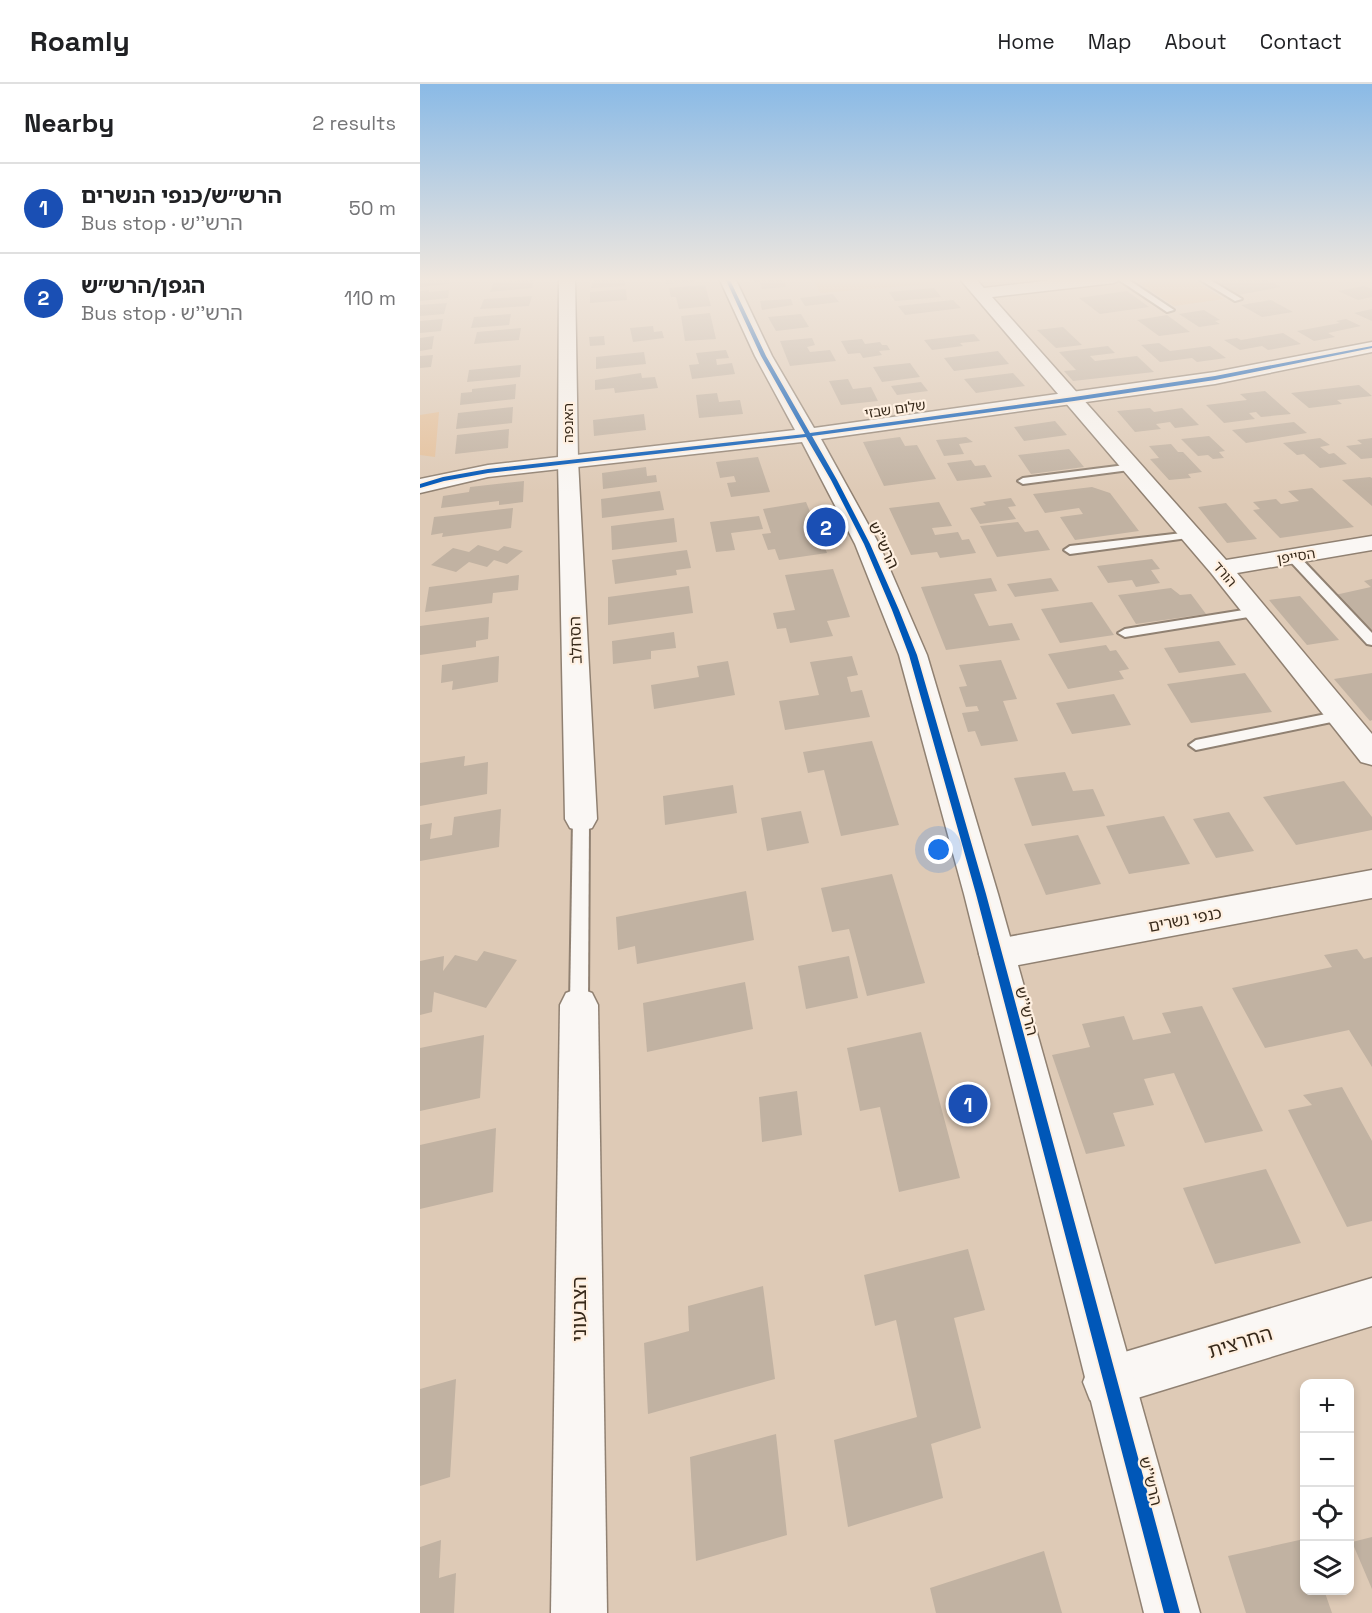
<!DOCTYPE html>
<html lang="en">
<head>
<meta charset="utf-8">
<style>
	:root { --surface:#fff; --page:#f2f2f2; --text:#202124; --muted:#757577; --line:#e0e0e0; --accent:#0b8043 }
	body { margin:0; font-family:"Space Grotesk","Noto Sans Hebrew",sans-serif; background:var(--page); color:var(--text) }
	.controls { position:absolute; right:18px; bottom:18px; display:grid; overflow:hidden; border-radius:12px; box-shadow:0 3px 9px #0003 }
	.controls button { width:54px; height:54px; display:grid; place-items:center; padding:0; border:0; border-bottom:2px solid var(--line); background:var(--surface); color:var(--text); font:30px sans-serif }
	.you { position:absolute; left:519px; top:766px; width:21px; height:21px; margin:-15px; border:4px solid #fff; border-radius:50%; background:#1a73e8; box-shadow:0 0 0 9px #1a73e833 }
	.badge { display:grid; place-items:center; width:39px; height:39px; border-radius:50%; background:var(--accent); color:#fff; font-size:20px; font-weight:700 }
	.pin { position:absolute; translate:-50% -50%; border:3px solid #fff; box-shadow:0 2px 6px #0006 }
	.list { margin:0; padding:0; list-style:none }
	h2 { display:flex; justify-content:space-between; align-items:center; height:78px; margin:0; padding:0 24px; font-size:26px }
	h2 small { font-size:20px; font-weight:400; color:var(--muted) }
	.list li { display:grid; grid-template-columns:39px 1fr auto; gap:18px; align-items:center; box-sizing:border-box; height:90px; padding:0 24px; border-top:2px solid var(--line) }
	.list b { display:block; font-size:22px; white-space:nowrap }
	.list p { margin:0; font-size:20px; white-space:nowrap; color:var(--muted) }
	.list em { font-size:20px; font-style:normal; color:var(--muted) }
	.icon { flex:none; width:33px; height:33px; fill:none; stroke:currentColor; stroke-width:2; stroke-linecap:round; stroke-linejoin:round }
	.map { position:relative; flex:none; width:952px; height:1529px; overflow:hidden }
	header { display:flex; align-items:center; gap:36px; box-sizing:border-box; height:84px; padding:0 30px; background:var(--surface); border-bottom:2px solid var(--line) }
	header strong { font-size:28px }
	nav { display:flex; gap:33px; margin-inline-start:auto; font-size:21px }
	main { display:flex }
	aside { flex:1; background:var(--surface) }
	.map>svg:first-child { display:block }
	.green { fill:#e4c09b }
	.building { fill:#c1b2a2 }
	.lines { fill:none; stroke-linecap:round; stroke-linejoin:round }
	.lane-casing { stroke:#908172; stroke-width:4 }
	.street-casing { stroke:#908172; stroke-width:3 }
	.secondary-casing { stroke:#908172; stroke-width:3 }
	.lane { fill:#faf7f4; fill-rule:evenodd }
	.street { fill:#faf7f4; fill-rule:evenodd }
	.secondary { fill:#faf7f4; fill-rule:evenodd }
	.cycleway-casing { stroke:#fff0e1; stroke-width:4 }
	.cycleway { fill:#0057b8; fill-rule:evenodd }
	.labels { text-anchor:middle; stroke-width:4.5; stroke-linejoin:round; paint-order:stroke }
	.far-street-label { font-size:14px; fill:#37291a; stroke:#fff0e1 }
	.street-label { font-size:16px; fill:#37291a; stroke:#fff0e1 }
	.near-street-label { font-size:20px; fill:#37291a; stroke:#fff0e1 }
</style>
</head>
<body>
<header>
<strong>Roamly</strong>
<nav><a>Home</a><a>Map</a><a>About</a><a>Contact</a></nav>
</header>
<main>
<aside>
<h2>Nearby<small>2 results</small></h2>
<ul class="list">
<li><span class="badge" style="background:#1a4fb4">1</span><div><b>הרש״ש/כנפי הנשרים</b><p>Bus stop · הרש''ש</p></div><em>50 m</em></li>
<li><span class="badge" style="background:#1a4fb4">2</span><div><b>הגפן/הרש״ש</b><p>Bus stop · הרש''ש</p></div><em>110 m</em></li>
</ul>
</aside>
<div class="map">
<svg width="952" height="1529" viewBox="0 0 952 1529">
	<rect width="100%" height="100%" fill="#decab6"/>
	<!-- green -->
	<g class="green">
		<polygon points="393,194 528,194 533,198 400,209"/>
		<polygon points="751,194 771,194 804,215 754,222 719,199"/>
		<polygon points="19,328 15,373 0,371 0,331"/>
	</g>
	<!-- building -->
	<g class="building">
		<polygon points="0,194 30,194 29,200 0,203"/>
		<polygon points="206,194 205,202 171,204 173,195"/>
		<polygon points="245,194 274,194 274,198 245,200"/>
		<polygon points="333,194 364,194 366,203 342,205 340,198 334,198"/>
		<polygon points="843,194 861,203 818,211 787,195"/>
		<polygon points="114,196 112,204 70,208 74,198"/>
		<polygon points="285,201 291,222 259,225 256,213 251,213 249,204"/>
		<polygon points="944,202 952,205 952,213 938,216 918,207"/>
		<polygon points="514,204 521,213 475,217 469,208"/>
		<polygon points="206,205 207,216 170,219 170,208"/>
		<polygon points="9,206 9,208 29,206 28,214 0,217 0,207"/>
		<polygon points="707,207 729,223 680,230 659,214"/>
		<polygon points="413,210 419,218 385,222 380,214"/>
		<polygon points="112,212 109,222 60,225 64,215"/>
		<polygon points="371,215 373,221 342,226 340,217"/>
		<polygon points="533,216 541,224 485,231 478,222"/>
		<polygon points="851,216 873,228 842,233 821,221"/>
		<polygon points="27,219 24,230 0,232 0,221"/>
		<polygon points="952,225 952,237 934,229"/>
		<polygon points="784,226 800,236 795,237 800,240 779,243 759,230"/>
		<polygon points="290,229 296,255 265,257 261,232"/>
		<polygon points="91,230 89,241 51,244 54,233"/>
		<polygon points="381,230 389,243 356,247 348,233"/>
		<polygon points="747,231 770,248 739,252 717,236"/>
		<polygon points="23,235 21,247 0,249 0,237"/>
		<polygon points="926,235 941,242 908,249 915,253 894,257 877,247 920,239 916,237"/>
		<polygon points="233,242 234,248 242,247 244,254 213,258 210,244"/>
		<polygon points="643,243 662,261 636,264 617,246"/>
		<polygon points="101,244 99,256 54,260 57,248"/>
		<polygon points="863,249 881,260 848,266 842,262 820,266 804,256 817,254 821,256"/>
		<polygon points="554,250 560,257 540,259 543,262 512,266 504,256"/>
		<polygon points="14,252 12,265 0,267 0,254"/>
		<polygon points="184,252 185,261 170,262 169,253"/>
		<polygon points="392,254 395,261 387,263 390,268 410,266 416,277 370,282 360,257"/>
		<polygon points="442,255 445,260 460,258 462,261 467,261 470,266 459,267 462,271 443,274 440,269 428,270 421,257"/>
		<polygon points="739,259 750,267 790,262 806,274 777,278 772,274 740,278 721,261"/>
		<polygon points="688,262 695,269 670,272 675,277 717,272 734,288 653,297 644,287 656,286 639,268"/>
		<polygon points="306,266 309,274 296,275 297,281 312,279 315,290 272,295 269,281 279,280 276,269"/>
		<polygon points="578,267 589,280 534,287 524,274"/>
		<polygon points="224,268 226,280 176,285 176,273"/>
		<polygon points="13,271 11,283 0,284 0,272"/>
		<polygon points="490,279 500,293 462,298 453,283"/>
		<polygon points="101,281 100,293 47,298 49,286"/>
		<polygon points="221,289 222,294 235,293 238,304 195,309 194,304 175,306 175,296"/>
		<polygon points="593,289 605,302 556,309 544,295"/>
		<polygon points="428,295 433,305 451,303 458,317 421,321 409,297"/>
		<polygon points="501,298 508,307 477,311 471,302"/>
		<polygon points="96,300 95,315 40,321 41,309 52,308 52,305"/>
		<polygon points="939,301 952,312 917,316 922,320 889,324 871,309"/>
		<polygon points="845,307 871,330 841,333 836,328 829,329 835,335 804,339 786,321 827,316 820,310"/>
		<polygon points="297,309 299,318 320,316 323,330 279,334 276,311"/>
		<polygon points="93,323 92,339 36,345 38,329"/>
		<polygon points="730,324 734,328 762,324 779,341 755,344 750,338 736,340 741,345 715,348 697,327"/>
		<polygon points="224,330 226,346 174,352 173,336"/>
		<polygon points="635,337 647,351 604,357 594,343"/>
		<polygon points="874,338 887,349 826,359 812,346"/>
		<polygon points="89,345 88,364 35,370 37,351"/>
		<polygon points="789,352 805,367 799,368 804,374 793,375 788,371 778,372 761,355"/>
		<polygon points="480,353 485,362 497,361 516,395 464,402 443,358"/>
		<polygon points="546,353 553,358 539,360 544,370 524,372 516,356"/>
		<polygon points="900,354 910,361 900,363 909,370 914,369 927,380 900,384 884,370 877,371 863,359"/>
		<polygon points="952,354 952,374 941,375 926,362 942,360 937,356"/>
		<polygon points="751,360 758,368 763,368 782,388 768,390 771,394 749,396 730,375 739,374 729,362"/>
		<polygon points="649,365 664,383 611,390 598,371"/>
		<polygon points="338,373 350,408 311,413 307,399 316,398 314,392 300,394 296,378"/>
		<polygon points="551,376 555,382 565,381 572,393 537,397 527,379"/>
		<polygon points="226,383 227,392 236,391 237,398 183,405 182,389"/>
		<polygon points="950,393 952,394 952,422 922,396"/>
		<polygon points="104,397 103,418 79,421 79,417 21,424 23,412 49,408 50,403"/>
		<polygon points="672,403 690,409 719,447 655,456 640,433 663,430 659,424 625,429 613,410"/>
		<polygon points="892,404 934,443 860,454 833,426 840,425 833,418 856,415 861,420 879,417 868,407"/>
		<polygon points="240,407 244,426 182,434 181,415"/>
		<polygon points="591,414 596,422 588,423 596,435 560,440 550,424 566,421 563,418"/>
		<polygon points="386,418 407,469 359,476 355,465 348,466 342,450 351,449 343,425"/>
		<polygon points="519,418 532,442 512,444 515,451 538,448 542,456 549,455 556,469 520,474 517,468 491,471 469,424"/>
		<polygon points="806,419 837,455 807,459 778,423"/>
		<polygon points="93,424 91,444 22,453 23,449 11,451 14,433"/>
		<polygon points="339,432 343,445 311,449 315,466 296,468 290,438"/>
		<polygon points="254,434 257,458 192,466 191,442"/>
		<polygon points="598,438 605,448 618,446 630,466 577,473 560,442"/>
		<polygon points="58,461 78,467 84,462 103,467 87,480 74,476 67,483 49,478 36,488 11,481 33,464 49,468"/>
		<polygon points="267,466 271,484 256,486 257,491 195,500 192,476"/>
		<polygon points="732,475 740,485 731,486 740,499 716,503 712,496 688,499 677,482"/>
		<polygon points="413,485 430,533 407,537 413,552 370,559 366,544 357,545 353,529 375,526 365,491"/>
		<polygon points="99,491 98,506 73,509 72,519 5,528 9,503"/>
		<polygon points="571,494 577,507 554,510 569,542 592,539 600,556 526,566 501,503"/>
		<polygon points="631,494 639,507 595,513 587,500"/>
		<polygon points="952,495 952,546 915,511 951,503 944,497"/>
		<polygon points="269,502 273,529 188,541 188,513"/>
		<polygon points="751,504 760,511 771,510 786,530 716,540 698,511"/>
		<polygon points="880,512 919,556 887,561 849,516"/>
		<polygon points="672,518 694,551 640,559 621,525"/>
		<polygon points="69,533 68,555 56,557 56,563 0,571 0,542"/>
		<polygon points="254,548 256,564 231,567 231,575 193,580 192,557"/>
		<polygon points="799,557 816,581 759,589 744,564"/>
		<polygon points="686,561 690,567 696,566 709,585 699,587 704,595 648,605 628,570"/>
		<polygon points="79,572 78,598 32,606 33,597 21,599 22,581"/>
		<polygon points="432,572 438,591 427,593 431,608 442,606 450,633 365,646 359,617 399,611 390,578"/>
		<polygon points="581,576 597,615 583,617 598,657 561,662 555,647 548,648 542,629 559,627 557,622 546,623 539,603 547,602 539,581"/>
		<polygon points="308,577 315,611 234,625 231,601 279,593 277,582"/>
		<polygon points="825,589 852,628 771,639 747,600"/>
		<polygon points="952,589 952,636 950,637 914,595"/>
		<polygon points="694,610 711,641 652,650 636,619"/>
		<polygon points="452,657 479,741 421,752 404,686 388,689 383,668"/>
		<polygon points="45,672 44,682 68,678 67,710 0,722 0,679"/>
		<polygon points="645,688 653,707 673,705 685,732 612,742 594,694"/>
		<polygon points="924,697 952,733 952,746 876,761 843,713"/>
		<polygon points="313,701 317,729 245,741 243,712"/>
		<polygon points="81,725 79,763 0,777 0,741 12,739 10,755 32,751 34,733"/>
		<polygon points="381,727 389,759 347,767 341,734"/>
		<polygon points="809,728 834,767 796,774 773,735"/>
		<polygon points="744,732 770,780 709,790 686,742"/>
		<polygon points="658,751 681,800 626,811 604,760"/>
		<polygon points="472,790 505,899 447,912 429,845 412,848 401,804"/>
		<polygon points="326,807 334,856 217,880 215,862 198,866 196,833"/>
		<polygon points="937,865 944,875 952,873 952,983 929,946 845,964 812,904 912,883 904,871"/>
		<polygon points="64,867 97,876 66,924 14,908 12,928 0,931 0,877 24,872 23,887 35,871 57,877"/>
		<polygon points="429,872 438,914 386,925 378,882"/>
		<polygon points="325,898 333,945 227,968 223,919"/>
		<polygon points="782,922 843,1047 785,1059 754,989 724,995 734,1021 693,1029 705,1062 666,1070 632,971 670,963 662,940 704,932 713,956 751,949 742,929"/>
		<polygon points="501,948 540,1094 479,1108 460,1023 440,1027 427,964"/>
		<polygon points="64,951 60,1014 0,1027 0,964"/>
		<polygon points="922,1003 952,1057 952,1137 927,1143 868,1026 892,1021 883,1011"/>
		<polygon points="377,1007 382,1051 342,1058 339,1013"/>
		<polygon points="76,1044 73,1108 0,1125 0,1061"/>
		<polygon points="846,1085 881,1159 795,1180 763,1104"/>
		<polygon points="548,1165 565,1226 534,1234 561,1344 511,1360 523,1414 428,1443 414,1356 497,1333 476,1236 455,1242 444,1191"/>
		<polygon points="343,1202 355,1295 228,1330 224,1259 269,1247 268,1222"/>
		<polygon points="36,1295 30,1393 0,1402 0,1305"/>
		<polygon points="356,1350 367,1451 276,1477 270,1373"/>
		<polygon points="952,1453 952,1505 932,1458"/>
		<polygon points="884,1455 884,1506 904,1506 912,1529 826,1529 808,1472"/>
		<polygon points="21,1456 19,1494 36,1489 34,1529 0,1529 0,1463"/>
		<polygon points="624,1467 642,1529 516,1529 510,1504"/>
	</g>
	<g class="lines">
		<!-- lane casing -->
		<g class="lane-casing">
			<g id="lane">
				<polygon points="631,194 641,194 621,206 614,204"/>
				<polygon points="696,194 706,194 754,226 747,228"/>
				<polygon points="777,194 787,194 822,215 815,217"/>
				<polygon points="713,380 717,381 717,385 603,400 598,397 603,394"/>
				<polygon points="771,448 777,451 775,453 650,470 644,466 650,462"/>
				<polygon points="872,468 876,469 952,549 952,561 947,560 868,475 866,472"/>
				<polygon points="836,524 842,528 841,531 705,553 698,549 705,545"/>
				<polygon points="921,627 926,629 928,632 926,635 776,666 769,661 776,656"/>
				<polygon points="161,729 167,731 169,735 168,921 166,927 159,929 152,927 150,921 153,735 155,731"/>
			</g>
		</g>
		<!-- street casing -->
		<g class="street-casing">
			<g id="street">
				<polygon points="139,194 155,194 158,376 177,735 172,744 161,747 150,744 145,735 138,376"/>
				<polygon points="539,194 555,194 564,204 651,194 702,194 694,199 572,213 806,476 952,452 952,466 817,489 952,650 952,681 941,678 791,489"/>
				<polygon points="952,786 952,814 577,885 564,881 559,870 564,859 577,855"/>
				<polygon points="159,904 172,909 178,921 187,1529 131,1529 140,921 146,909"/>
				<polygon points="952,1194 952,1242 688,1323 670,1316 663,1298 670,1280 688,1273"/>
			</g>
		</g>
		<!-- secondary casing -->
		<g class="secondary-casing">
			<polygon id="secondary" points="299,194 315,194 352,272 394,344 795,288 952,258 952,268 795,300 401,355 459,460 507,571 578,810 780,1529 724,1529 544,810 479,571 435,460 382,358 68,393 0,409 0,395 68,381 375,346 335,272"/>
		</g>
		<!-- lane -->
		<use href="#lane" class="lane"/>
		<!-- street -->
		<use href="#street" class="street"/>
		<!-- secondary -->
		<use href="#secondary" class="secondary"/>
		<!-- cycleway casing -->
		<g class="cycleway-casing">
			<polygon id="cycleway" points="305,194 309,194 346,272 390,349 654,313 795,292 952,262 952,264 795,296 654,317 392,352 417,396 450,460 479,526 497,571 566,810 760,1529 744,1529 556,810 489,571 472,526 444,460 411,396 386,353 68,389 24,397 0,404 0,400 23,393 68,385 385,350 341,272"/>
		</g>
		<!-- cycleway -->
		<use href="#cycleway" class="cycleway"/>
	</g>
	<!-- sky -->
	<linearGradient id="sky" x2="0" y2="1"><stop stop-color="#8abae6"/><stop offset="0.48" stop-color="#f0e7de"/><stop offset="1" stop-color="#f0e7de" stop-opacity="0"/></linearGradient>
	<rect width="952" height="408" fill="url(#sky)"/>
	<g class="labels">
		<!-- far-street labels -->
		<g class="far-street-label">
			<text transform="translate(475 325) rotate(-8)" y="5">שלום שבזי</text>
			<text transform="translate(148 339) rotate(-90)" y="5">האנפה</text>
			<text transform="translate(876 472) rotate(-9)" y="5">הסייפן</text>
			<text transform="translate(805 490) rotate(50)" y="5">הורד</text>
		</g>
		<!-- street labels -->
		<g class="street-label">
			<text transform="translate(464 461) rotate(64)" y="6">הרש''ש</text>
			<text transform="translate(155 556) rotate(-92)" y="6">הסחלב</text>
			<text transform="translate(765 835) rotate(-11)" y="6">כנפי נשרים</text>
			<text transform="translate(607 927) rotate(75)" y="6">הרש''ש</text>
			<text transform="translate(731 1397) rotate(75)" y="6">הרש''ש</text>
		</g>
		<!-- near-street labels -->
		<g class="near-street-label">
			<text transform="translate(159 1225) rotate(-90)" y="7">הצבעוני</text>
			<text transform="translate(820 1258) rotate(-17)" y="7">החרצית</text>
		</g>
	</g>
</svg>
<div class="controls">
<button>+</button>
<button>−</button>
<button><svg class="icon" aria-label="locate" viewBox="0 0 24 24"><circle cx="12" cy="12" r="6"/><path d="M12 2v4M12 18v4M2 12h4M18 12h4"/></svg></button>
<button><svg class="icon" aria-label="layers" viewBox="0 0 24 24"><path d="M12 4l9 5-9 5-9-5zM3 14l9 5 9-5"/></svg></button>
</div>
<div class="you"></div>
<div class="pin badge" style="left:548px;top:1020px;background:#1a4fb4">1</div>
<div class="pin badge" style="left:406px;top:443px;background:#1a4fb4">2</div>
</div>
</main>
</body>
</html>
